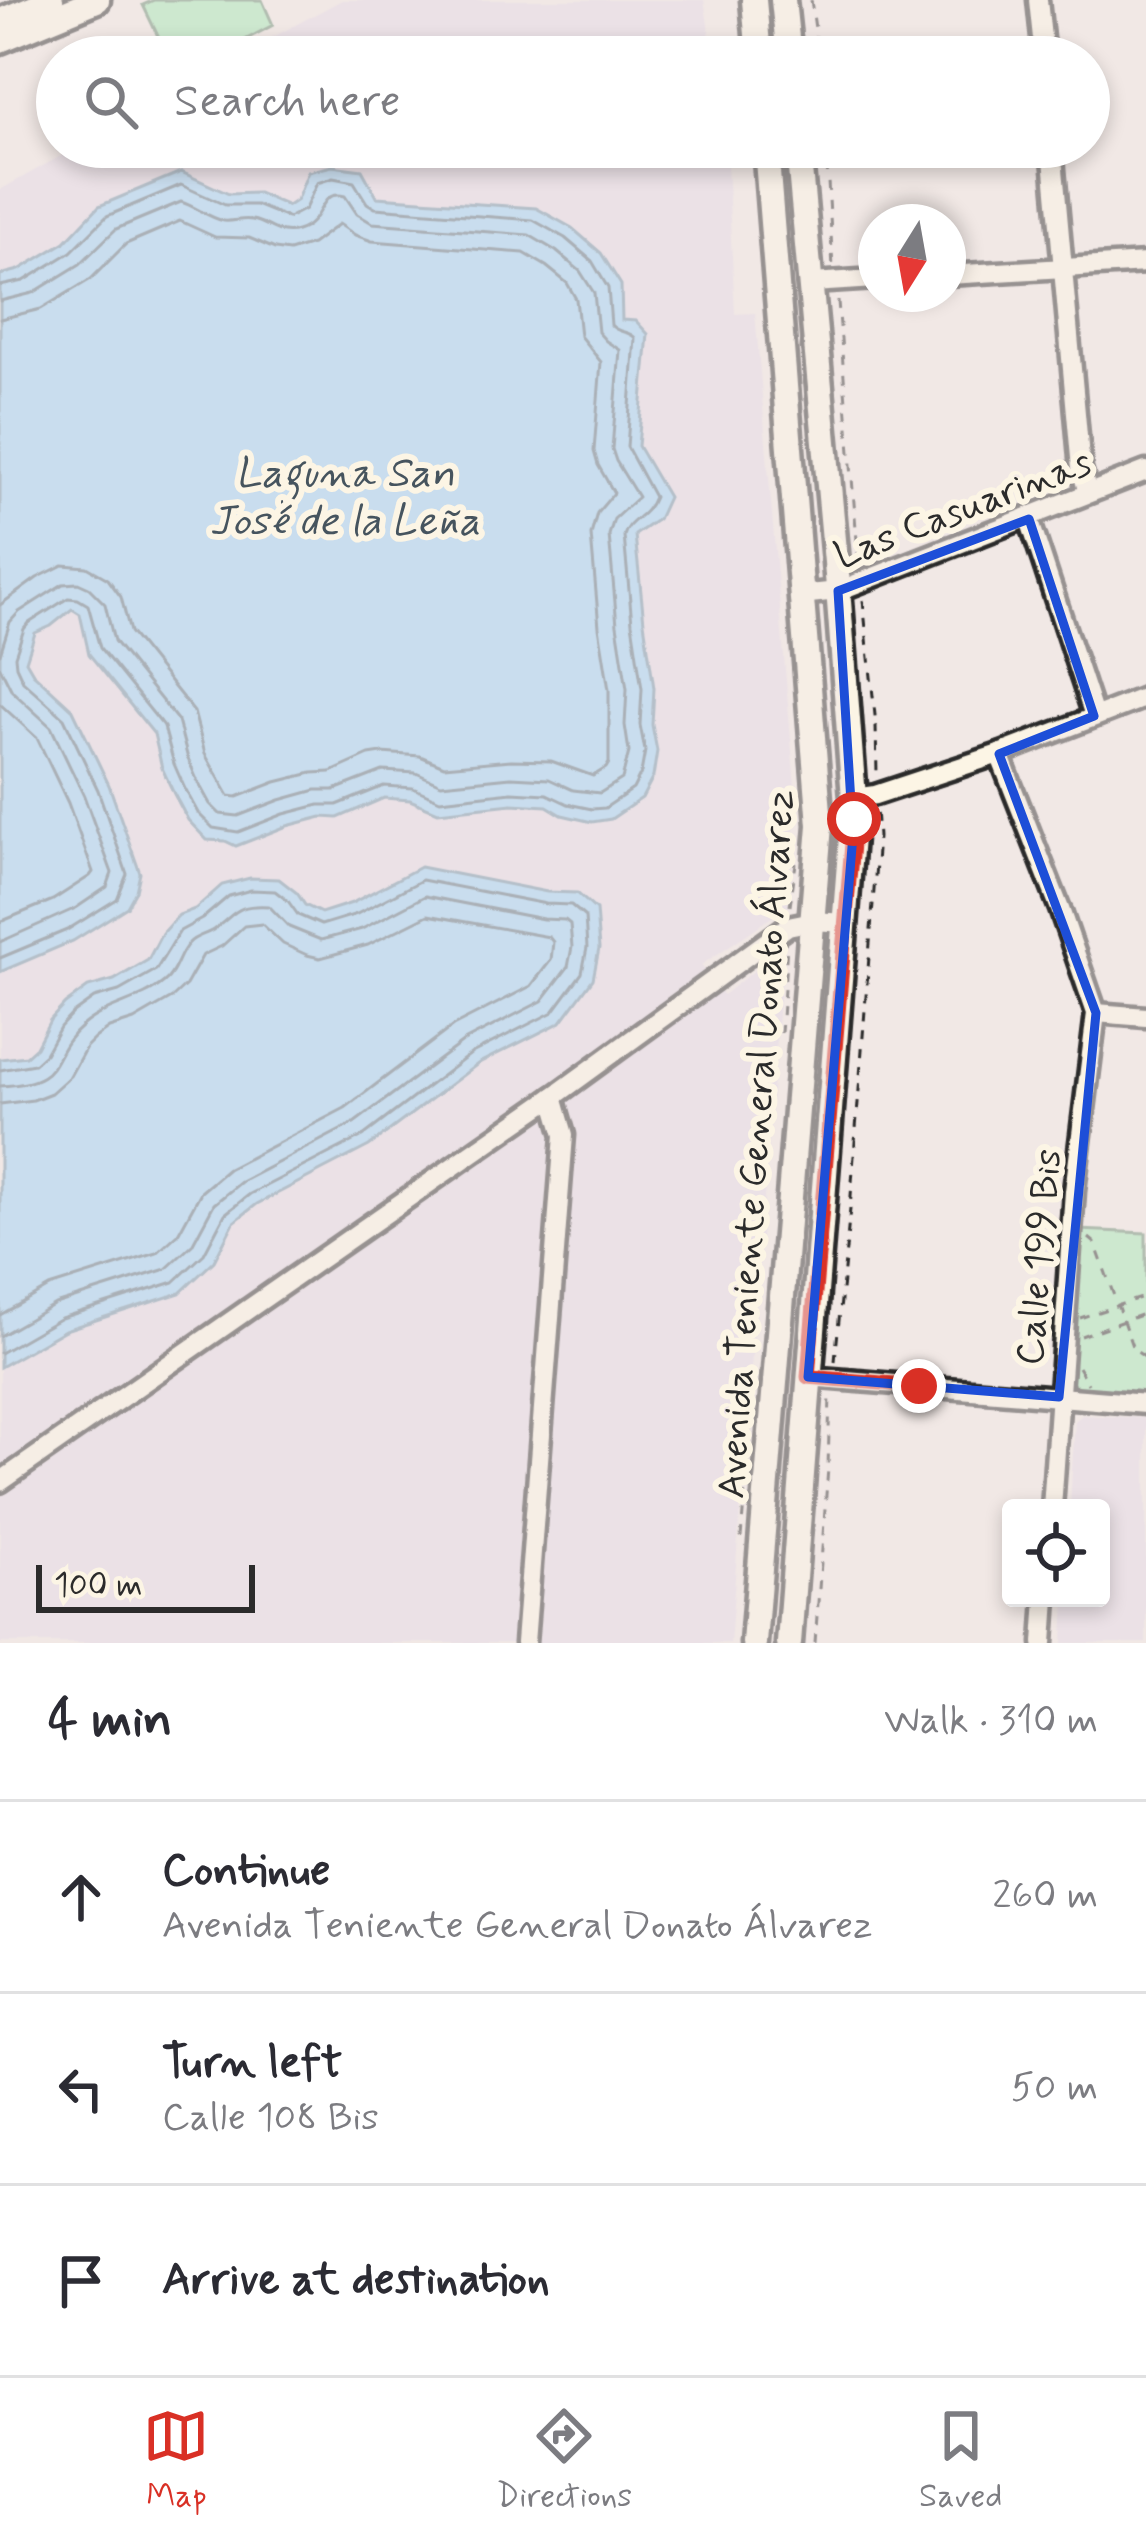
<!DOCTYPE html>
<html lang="en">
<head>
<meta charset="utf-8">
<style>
	:root { --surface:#fff; --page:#f2f2f3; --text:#2b2b33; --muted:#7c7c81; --line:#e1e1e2; --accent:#d93025 }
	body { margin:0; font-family:Mynerve,sans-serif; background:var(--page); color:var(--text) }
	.controls { position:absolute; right:36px; bottom:36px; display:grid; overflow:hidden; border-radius:12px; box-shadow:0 6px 18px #0003 }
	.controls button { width:108px; height:108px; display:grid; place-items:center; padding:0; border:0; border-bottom:3px solid var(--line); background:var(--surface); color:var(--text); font:60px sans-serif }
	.compass { position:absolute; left:858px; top:204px; width:108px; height:108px; border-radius:50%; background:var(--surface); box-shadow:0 6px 18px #0003; rotate:191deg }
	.scale { position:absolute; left:36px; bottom:30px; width:219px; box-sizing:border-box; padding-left:12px; border:6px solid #2b2b2b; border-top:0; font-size:33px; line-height:42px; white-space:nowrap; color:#2b2b2b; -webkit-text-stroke:9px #fcf5e5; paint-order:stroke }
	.stop { position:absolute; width:36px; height:36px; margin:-27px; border:9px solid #d93025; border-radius:50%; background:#fff }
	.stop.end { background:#d93025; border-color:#fff; box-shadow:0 3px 12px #0008 }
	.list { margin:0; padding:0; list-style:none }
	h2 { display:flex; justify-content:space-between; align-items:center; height:156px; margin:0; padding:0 48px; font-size:51px }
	h2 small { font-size:39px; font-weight:400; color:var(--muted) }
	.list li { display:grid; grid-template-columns:78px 1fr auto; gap:36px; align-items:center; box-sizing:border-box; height:192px; padding:0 48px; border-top:3px solid var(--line) }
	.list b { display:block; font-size:45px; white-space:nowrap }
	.list p { margin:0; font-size:39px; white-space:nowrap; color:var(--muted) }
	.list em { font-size:39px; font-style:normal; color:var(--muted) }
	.icon { flex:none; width:66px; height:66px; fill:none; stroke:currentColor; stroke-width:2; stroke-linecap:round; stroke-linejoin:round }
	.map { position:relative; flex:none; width:1146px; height:1643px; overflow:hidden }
	.search { position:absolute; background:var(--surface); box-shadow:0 6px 18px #0003; left:36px; right:36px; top:36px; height:132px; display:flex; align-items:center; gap:30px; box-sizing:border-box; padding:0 42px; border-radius:66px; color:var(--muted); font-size:45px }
	.sheet { height:732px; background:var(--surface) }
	nav { display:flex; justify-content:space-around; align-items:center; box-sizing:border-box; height:168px; border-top:3px solid var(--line); background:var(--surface); font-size:33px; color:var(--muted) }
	nav a { display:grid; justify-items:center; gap:6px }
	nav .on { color:var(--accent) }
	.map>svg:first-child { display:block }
	.built { fill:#e4d9e6 }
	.green { fill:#a2e8b4; stroke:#668a70; stroke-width:3 }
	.water { fill:#99d1f8; stroke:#6d8fa6; stroke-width:3 }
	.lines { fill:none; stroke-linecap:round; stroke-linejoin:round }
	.shore { stroke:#576d7d; stroke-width:3 }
	.minor-casing { stroke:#2b2b2b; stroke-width:27 }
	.major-casing { stroke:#2b2b2b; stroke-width:33 }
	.path { stroke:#2b2b2b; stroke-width:3; stroke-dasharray:9 9; stroke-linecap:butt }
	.minor { stroke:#fcf5e5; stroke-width:18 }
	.major { stroke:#fcf5e5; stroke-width:24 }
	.route { stroke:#d93025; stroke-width:15 }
	.marked { fill:none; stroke:#1d4ed8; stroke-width:9; stroke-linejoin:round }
	.labels { text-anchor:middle; stroke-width:12; stroke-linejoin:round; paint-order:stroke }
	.street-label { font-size:39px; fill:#2b2b2b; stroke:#fcf5e5 }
	.water-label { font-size:42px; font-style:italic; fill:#46545e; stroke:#fcf5e5 }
</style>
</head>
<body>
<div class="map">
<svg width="1146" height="1643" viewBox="0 0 1146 1643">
	<rect width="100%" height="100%" fill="#f1e8e5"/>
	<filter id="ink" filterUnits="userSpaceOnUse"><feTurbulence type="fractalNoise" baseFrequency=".00833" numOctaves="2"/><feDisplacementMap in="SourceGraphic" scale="24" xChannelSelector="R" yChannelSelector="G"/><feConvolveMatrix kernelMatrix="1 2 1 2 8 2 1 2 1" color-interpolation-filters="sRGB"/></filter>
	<g filter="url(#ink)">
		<!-- built -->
		<g class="built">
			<polygon points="342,0 704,0 713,57 236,57"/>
			<polygon points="77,147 726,147 735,314 755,313 796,800 788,906 701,965 723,995 783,948 730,1643 0,1643 0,190"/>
			<polygon points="1082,1415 1146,1418 1146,1643 1063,1643 1065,1598 1101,1598 1101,1508 1070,1508 1075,1421"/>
		</g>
		<!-- green -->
		<g class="green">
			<polygon points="154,0 262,0 273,25 213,57 168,57 143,5"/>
			<polygon points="1078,1230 1146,1233 1146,1395 1081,1390 1068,1380"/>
		</g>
		<!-- water -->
		<g class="water">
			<polygon points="332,166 362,170 377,197 536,208 572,228 601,253 621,285 622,320 636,321 648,334 638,446 668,497 658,519 635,535 644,622 654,688 652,725 657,751 653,777 642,798 611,819 592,822 562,815 547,806 512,804 438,812 410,800 384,798 338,818 322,817 287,826 236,846 225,841 207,840 188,820 174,794 162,768 154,734 89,654 80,614 72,609 51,626 35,633 26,661 33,673 73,710 109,785 140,873 136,891 127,907 73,941 0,972 0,275 19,270 65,242 99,206 181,172 229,194 258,193 288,206 297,200 308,172"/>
			<polygon points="420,867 547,892 577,893 596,910 599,949 593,979 561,1022 479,1063 369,1146 257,1204 234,1222 214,1261 180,1293 65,1330 0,1367 0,1059 26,1056 36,1047 50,1020 65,1004 88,987 114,980 148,960 162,933 171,923 179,915 195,909 222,885 250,878 279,879 297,893 305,905 321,913 352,903"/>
		</g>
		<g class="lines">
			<!-- shore -->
			<g class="shore">
				<path d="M0,286L24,281L71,252L107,216L181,185L225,205H256L288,218L305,209L317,183L333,178L354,182L367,203L375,208L533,220L565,238L592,261L608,288L611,325C618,334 629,330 635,338L627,447L654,497C646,519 629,518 624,536L632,623L642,689L640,725L645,751L641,773L633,789L605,808L592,809L568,804L547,794L512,792L440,800L413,788L384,786L337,805H319L284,814L238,832L213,828L198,813L185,789L174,764L164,727L100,648L88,605L78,599L68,598L29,623L24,629L15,656L16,666L23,681L64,718L98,790L127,874L117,899L67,930L0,958"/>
				<path d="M0,301L33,293L80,264L116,229L181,202C195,206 209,218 224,221C233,222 243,218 252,220C269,223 279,237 297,231C326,222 317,189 345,196L357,214L372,223L529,235L556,251L580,271L594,293L598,332L606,341L620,350L612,449L616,461L638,497L614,519L609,535L617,625L627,689L625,725L629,752L622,779L600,793L573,790L549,779L511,777L441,784L416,773L383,771L334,790H316L280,800L238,816L220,814L210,804L198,782L188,759L178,721L114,641L105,604L89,588L78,583L63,584L19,612L10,622L0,654"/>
				<polyline points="0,319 41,309 91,279 126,244 180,221 215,237 249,238 275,249 289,251 312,244 339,224 355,235 372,241 524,253 546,266 567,283 576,299 580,336 601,362 594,451 598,465 614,493 597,513 591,535 599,627 609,690 609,763 606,768 593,776 551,761 511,760 444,766 420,756 382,753 369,755 331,772 312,773 276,782 237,797 229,796 205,754 194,712 130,632 121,597 108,579 87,567 63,565 37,578 0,605"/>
				<polyline points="0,667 12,691 51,727 84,796 112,873 107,887 76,908 0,942"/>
				<polyline points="0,704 37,738 68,803 93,872 90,876 53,900 0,922"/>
				<polyline points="0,1070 34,1064 45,1054 60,1027 73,1013 94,998 119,991 156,970 180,931 202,919 229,896 251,890 275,891 288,901 298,915 321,925 357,914 422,880 546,904 571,905 585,917 587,948 582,973 553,1012 472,1053 363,1136 250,1194 225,1214 204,1254 174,1282 61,1318 0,1353"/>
				<path d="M0,1086C69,1083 45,1057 83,1025C106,1005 140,1002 164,982C177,972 178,954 189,943C195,936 205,935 213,930C237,913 235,904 269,906L289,927L321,940L362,929L425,896L543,919L565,920L570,924L572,947L568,967L542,1001L464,1041L354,1123L241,1182L214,1204L192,1245L166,1269L55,1304L0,1336"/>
				<polyline points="0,1104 33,1100 51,1093 70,1076 86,1047 95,1038 109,1028 134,1020 172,998 186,985 203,955 222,946 244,926 262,924 283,944 307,955 320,958 368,945 428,915 549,937 553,942 551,960 531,986 453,1026 345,1108 228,1169 201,1192 178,1234 157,1253 49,1287 0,1315"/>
			</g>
			<!-- minor casing -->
			<g class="minor-casing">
				<g id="minor">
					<polyline points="1038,0 1044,57"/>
					<polyline points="1052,147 1081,469 1088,493"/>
					<polyline points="948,275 1146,263"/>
					<polyline points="812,283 876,279"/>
					<polyline points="1029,519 1094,716"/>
					<polyline points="800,595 838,591 1146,471"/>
					<polyline points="999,754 1060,909 1096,1013 1074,1191 1052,1508"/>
					<polyline points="854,798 875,795 999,754 1146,697"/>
					<polyline points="1096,1013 1146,1017"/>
					<polyline points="808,1377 1146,1404"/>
					<polyline points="0,1482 553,1097 788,926 813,921 846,923"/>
					<polyline points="525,1643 564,1135 553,1097"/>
					<polyline points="1043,1643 1046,1598"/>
				</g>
			</g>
			<!-- major casing -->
			<g class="major-casing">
				<g id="major">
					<polyline points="754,0 759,57"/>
					<polyline points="783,0 789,57"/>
					<polyline points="0,21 51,0"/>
					<polyline points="0,40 97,0"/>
					<polyline points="754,1643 820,825 766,147"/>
					<polyline points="789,1643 854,798 836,562 798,147"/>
				</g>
			</g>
			<!-- path -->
			<g class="path">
				<polyline points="811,0 819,57"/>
				<polyline points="826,147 833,268"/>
				<polyline points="838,301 859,566"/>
				<polyline points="863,600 876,725 877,775"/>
				<polyline points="790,906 796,863"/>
				<polyline points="781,1033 787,945"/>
				<polyline points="1089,1238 1095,1243 1133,1349 1146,1358"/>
				<polyline points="1080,1318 1146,1296"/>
				<polyline points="1081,1336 1146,1313"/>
				<polyline points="835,1361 850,1209 878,837 876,809"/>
				<polyline points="1078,1367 1088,1384"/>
				<polyline points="741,1538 753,1390"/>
				<polyline points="815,1643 828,1468 830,1394"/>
			</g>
			<!-- minor -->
			<use href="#minor" class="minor"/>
			<!-- major -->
			<use href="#major" class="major"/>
		</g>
	</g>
	<g class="lines" filter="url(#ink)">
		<!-- route -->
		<polyline class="route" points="854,819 808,1377 919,1386"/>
	</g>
	<!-- marked area -->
	<path d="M0 0H1146V1643H0ZM1029,519L1094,716L999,754L1096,1013L1059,1397L808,1377L853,835L838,591Z" fill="#f1e8e5" fill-opacity=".55" fill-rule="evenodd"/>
	<path class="marked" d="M1029,519L1094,716L999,754L1096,1013L1059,1397L808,1377L853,835L838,591Z"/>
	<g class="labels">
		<!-- street labels -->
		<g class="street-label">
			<text transform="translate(962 507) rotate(-21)" y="14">Las Casuarinas</text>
			<text transform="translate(754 1144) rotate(-86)" y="14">Avenida Teniente General Donato Álvarez</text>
			<text transform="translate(1037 1257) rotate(-85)" y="14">Calle 199 Bis</text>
		</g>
		<!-- water labels -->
		<g class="water-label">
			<text x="345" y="486">Laguna San<tspan x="345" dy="48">José de la Leña</tspan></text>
		</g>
	</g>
</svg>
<div class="controls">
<button><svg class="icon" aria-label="locate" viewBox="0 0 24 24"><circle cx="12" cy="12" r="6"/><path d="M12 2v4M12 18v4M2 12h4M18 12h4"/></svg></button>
</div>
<svg class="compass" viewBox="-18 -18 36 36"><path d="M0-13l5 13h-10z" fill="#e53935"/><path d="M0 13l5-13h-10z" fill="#7c7c81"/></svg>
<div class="scale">100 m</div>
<div class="stop" style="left:854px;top:819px"></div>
<div class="stop end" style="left:919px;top:1386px"></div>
<div class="search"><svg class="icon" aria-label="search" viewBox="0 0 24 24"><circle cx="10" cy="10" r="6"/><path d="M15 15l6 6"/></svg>Search here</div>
</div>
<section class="sheet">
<h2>4 min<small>Walk · 310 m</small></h2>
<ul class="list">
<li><svg class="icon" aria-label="ahead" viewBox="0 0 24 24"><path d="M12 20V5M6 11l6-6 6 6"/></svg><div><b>Continue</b><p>Avenida Teniente General Donato Álvarez</p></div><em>260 m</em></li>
<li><svg class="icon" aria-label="left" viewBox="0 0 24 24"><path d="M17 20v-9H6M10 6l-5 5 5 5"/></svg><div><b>Turn left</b><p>Calle 108 Bis</p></div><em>50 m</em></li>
<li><svg class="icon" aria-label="arrive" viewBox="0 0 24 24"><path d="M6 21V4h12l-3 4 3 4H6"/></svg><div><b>Arrive at destination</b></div></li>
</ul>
</section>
<nav>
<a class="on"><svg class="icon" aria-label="map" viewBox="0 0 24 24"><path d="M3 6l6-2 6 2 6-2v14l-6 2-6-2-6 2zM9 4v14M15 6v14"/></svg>Map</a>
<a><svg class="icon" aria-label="directions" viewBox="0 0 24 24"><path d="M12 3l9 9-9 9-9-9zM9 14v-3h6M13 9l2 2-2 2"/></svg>Directions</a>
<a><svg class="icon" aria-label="saved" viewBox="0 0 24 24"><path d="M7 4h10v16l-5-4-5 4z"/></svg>Saved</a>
</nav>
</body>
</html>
